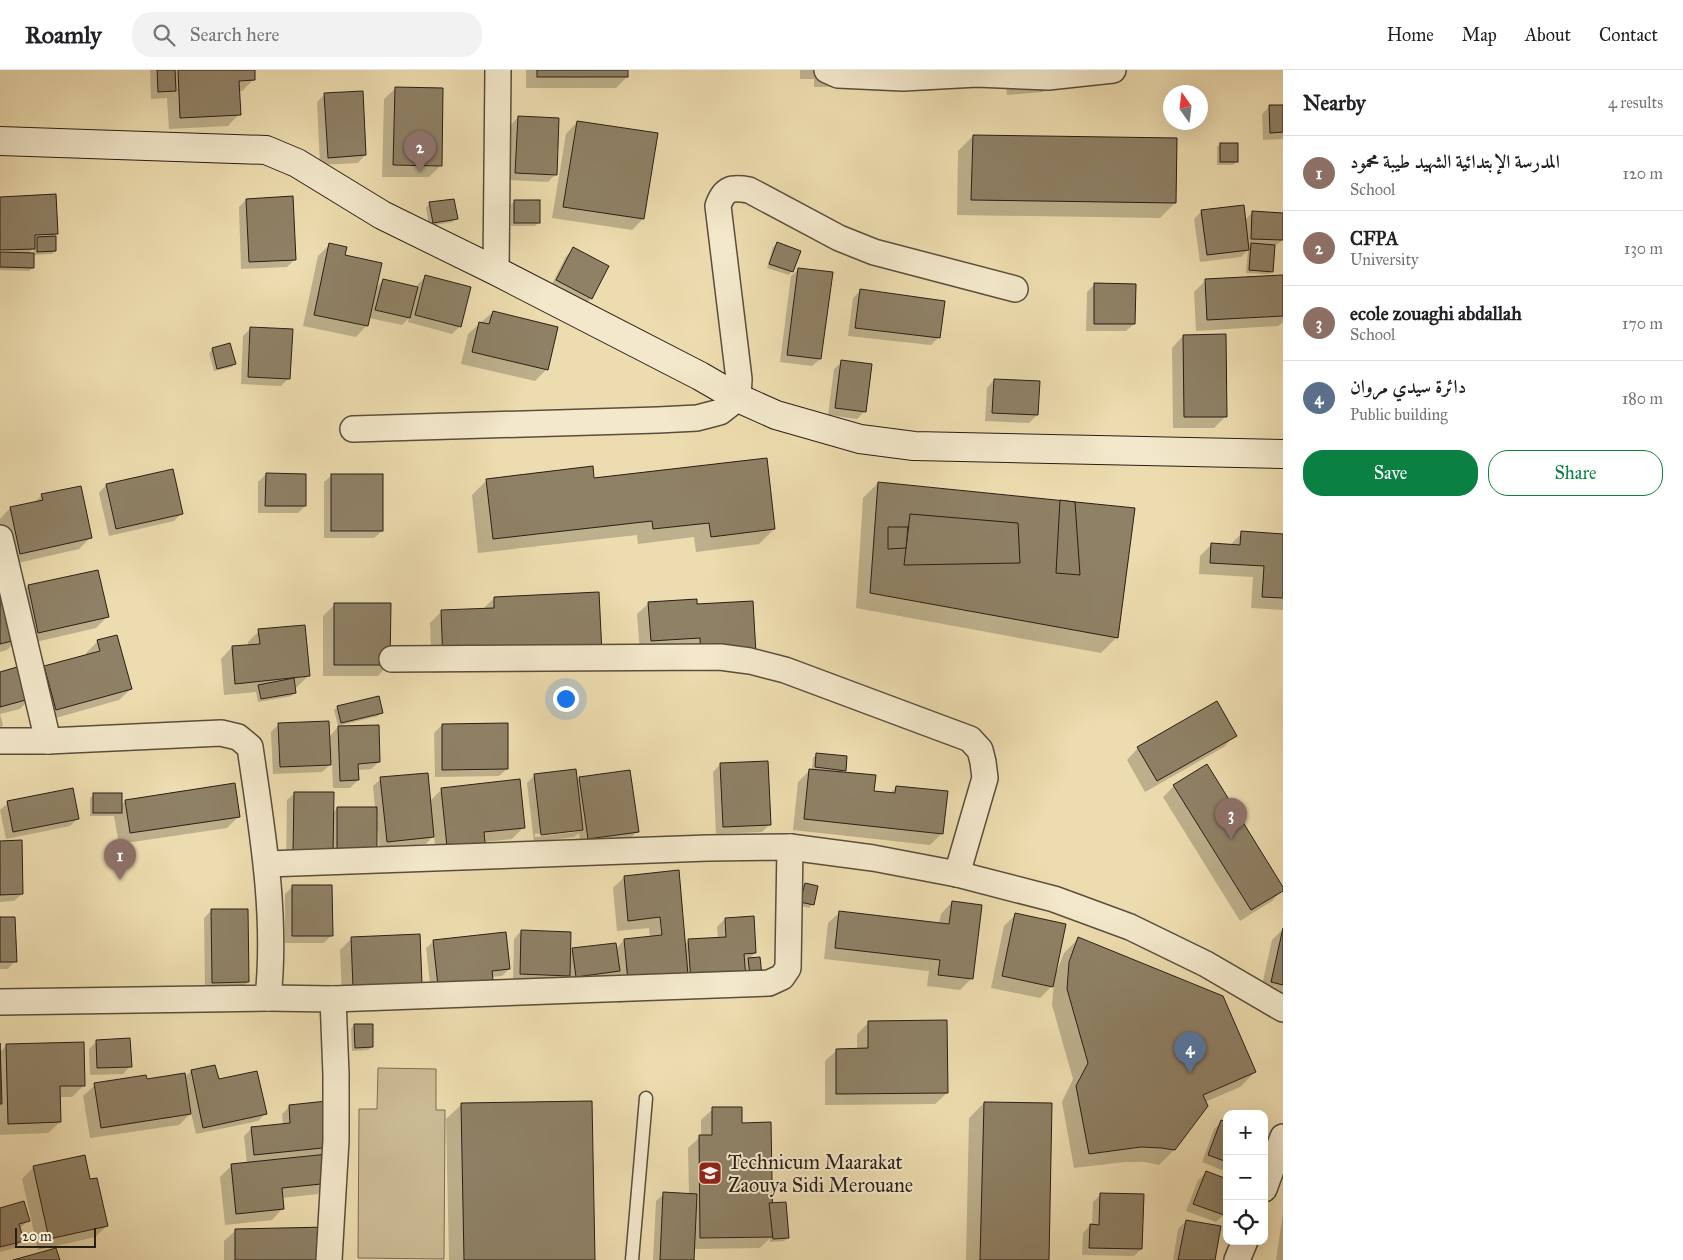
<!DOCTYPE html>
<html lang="en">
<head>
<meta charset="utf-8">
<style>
	:root { --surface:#fff; --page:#f2f2f2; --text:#202124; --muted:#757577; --line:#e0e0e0; --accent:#0b8043 }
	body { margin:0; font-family:"IM FELL Great Primer",Amiri,serif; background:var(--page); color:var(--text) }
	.controls { position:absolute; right:15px; bottom:15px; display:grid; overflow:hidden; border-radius:10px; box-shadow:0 5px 20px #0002 }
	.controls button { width:45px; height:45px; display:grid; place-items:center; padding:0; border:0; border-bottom:1px solid var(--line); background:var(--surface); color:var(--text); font:25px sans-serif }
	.compass { position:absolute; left:1163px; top:15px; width:45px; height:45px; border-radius:50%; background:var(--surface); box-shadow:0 5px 20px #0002; rotate:346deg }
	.scale { position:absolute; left:15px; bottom:12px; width:81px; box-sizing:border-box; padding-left:5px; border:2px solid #291e16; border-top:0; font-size:14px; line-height:18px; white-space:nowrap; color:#291e16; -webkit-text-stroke:4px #f3e8cb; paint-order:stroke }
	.you { position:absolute; left:565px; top:628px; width:18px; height:18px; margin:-12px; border:4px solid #fff; border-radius:50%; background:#1a73e8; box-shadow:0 0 0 8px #1a73e833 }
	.badge { display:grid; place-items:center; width:32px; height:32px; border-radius:50%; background:var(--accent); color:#fff; font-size:16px; font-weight:700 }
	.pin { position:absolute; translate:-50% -41px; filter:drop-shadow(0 1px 2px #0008) }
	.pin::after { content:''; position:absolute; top:26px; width:18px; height:15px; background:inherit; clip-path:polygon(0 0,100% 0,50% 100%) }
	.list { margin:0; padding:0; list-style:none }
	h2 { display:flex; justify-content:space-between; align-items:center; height:65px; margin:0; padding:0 20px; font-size:21px }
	h2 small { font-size:16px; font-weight:400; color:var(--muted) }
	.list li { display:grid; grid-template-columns:32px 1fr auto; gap:15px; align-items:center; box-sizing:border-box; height:75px; padding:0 20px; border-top:1px solid var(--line) }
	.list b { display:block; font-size:19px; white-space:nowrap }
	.list p { margin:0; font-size:16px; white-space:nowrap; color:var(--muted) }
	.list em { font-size:16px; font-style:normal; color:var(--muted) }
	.actions { display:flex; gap:10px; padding:15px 20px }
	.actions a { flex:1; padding:11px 0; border:1px solid var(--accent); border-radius:20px; text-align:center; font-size:18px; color:var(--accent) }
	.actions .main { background:var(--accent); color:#fff }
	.icon { flex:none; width:28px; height:28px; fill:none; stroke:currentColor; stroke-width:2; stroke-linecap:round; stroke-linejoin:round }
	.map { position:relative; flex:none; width:1283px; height:1190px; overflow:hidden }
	header { display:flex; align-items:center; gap:30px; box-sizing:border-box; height:70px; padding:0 25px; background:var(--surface); border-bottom:1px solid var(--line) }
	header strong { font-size:24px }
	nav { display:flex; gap:28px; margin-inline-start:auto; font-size:18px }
	.search { width:350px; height:45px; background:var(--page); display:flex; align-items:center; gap:12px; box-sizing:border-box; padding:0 18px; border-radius:20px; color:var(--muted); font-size:19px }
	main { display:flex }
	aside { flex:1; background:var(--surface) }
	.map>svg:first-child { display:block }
	.grass { fill:#ccbc95; stroke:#7a6d56 }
	.shadow { fill:#0003; fill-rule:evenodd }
	.building { fill:#8f8166; stroke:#291e16 }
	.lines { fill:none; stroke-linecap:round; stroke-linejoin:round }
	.lane-casing { stroke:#5a4e3c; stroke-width:15 }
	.street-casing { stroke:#5a4e3c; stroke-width:28 }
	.secondary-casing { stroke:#291e16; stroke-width:30 }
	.lane { stroke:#f3e8cb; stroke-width:12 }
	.street { stroke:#f3e8cb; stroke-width:25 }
	.secondary { stroke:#f3e8cb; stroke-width:28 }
	.labels { text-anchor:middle; stroke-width:4; stroke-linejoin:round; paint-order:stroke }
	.poi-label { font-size:20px; fill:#291e16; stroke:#f3e8cb; text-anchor:start }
</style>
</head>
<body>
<header>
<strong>Roamly</strong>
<div class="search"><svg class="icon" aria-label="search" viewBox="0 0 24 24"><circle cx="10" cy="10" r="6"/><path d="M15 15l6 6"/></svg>Search here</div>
<nav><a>Home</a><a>Map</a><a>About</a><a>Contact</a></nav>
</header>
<main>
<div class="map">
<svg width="1283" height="1190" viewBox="0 0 1283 1190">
	<rect width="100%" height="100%" fill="#eddcaf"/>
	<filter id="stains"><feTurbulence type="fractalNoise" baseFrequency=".004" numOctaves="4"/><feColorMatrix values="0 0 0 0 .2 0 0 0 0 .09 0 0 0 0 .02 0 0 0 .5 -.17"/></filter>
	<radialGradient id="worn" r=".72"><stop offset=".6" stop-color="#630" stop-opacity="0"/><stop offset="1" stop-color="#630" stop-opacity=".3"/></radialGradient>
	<!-- grass -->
	<polygon class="grass" points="378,998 436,999 436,1040 445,1040 444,1189 358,1188 359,1039 377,1039"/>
	<!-- shadow -->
	<g class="shadow">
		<polygon points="150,0 253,0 254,9 242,21 238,21 239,44 228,56 169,59 167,28 151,29"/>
		<polygon points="526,0 627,0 627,7 616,18 526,18"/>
		<polygon points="800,0 949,0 929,21 882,21 882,16 814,17 814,9 800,9"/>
		<polygon points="1004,0 1060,6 1043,22 1007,25"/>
		<polygon points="396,18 440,96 429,107 382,107 384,29"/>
		<polygon points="324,25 365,85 358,93 320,95 317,32"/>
		<polygon points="1270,36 1283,36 1283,69 1263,70 1262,44"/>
		<polygon points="518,47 556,104 548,112 508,110 511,55"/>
		<polygon points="577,52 643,149 632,160 552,148 566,64"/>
		<polygon points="973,66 1175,133 1160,148 957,145 958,81"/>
		<polygon points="1220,74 1237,91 1233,95 1217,95 1217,77"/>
		<path d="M0,129L57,164L54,166L55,181L52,184L33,185V198L29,201L0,200ZM34,178V184H28Z"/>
		<polygon points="246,130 295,189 287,197 241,199 239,137"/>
		<polygon points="515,131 538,153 535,156 511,156 511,135"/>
		<polygon points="430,134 456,148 453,152 429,156 426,137"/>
		<polygon points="1202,141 1244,151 1252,143 1283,144 1283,170 1273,177 1272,201 1269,204 1246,203 1248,180 1241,187 1200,192 1194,149"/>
		<polygon points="330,174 344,186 376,218 383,210 417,218 418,214 425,207 460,256 452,264 408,252 409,248 402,255 369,248 367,255 356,267 303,256 318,186"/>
		<polygon points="777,174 792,201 789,205 767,198 773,177"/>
		<polygon points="574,179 591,228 584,236 550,218 566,186"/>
		<polygon points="799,199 820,289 812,296 780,292 791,206"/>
		<polygon points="1283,206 1283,252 1278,256 1196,261 1194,222 1205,211"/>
		<polygon points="1094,215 1134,254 1126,261 1086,261 1087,222"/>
		<polygon points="860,221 939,267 931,275 848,266 853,228"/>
		<polygon points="493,242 557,258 546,300 535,311 461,294 468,264"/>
		<polygon points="251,258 289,308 281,316 241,314 243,266"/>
		<polygon points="1183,266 1226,346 1214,358 1173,358 1172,278"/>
		<polygon points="213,279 235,293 232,297 214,301 209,283"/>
		<polygon points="842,292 865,341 857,349 828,345 834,299"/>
		<polygon points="994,310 1037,345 1029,353 985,351 987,318"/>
		<polygon points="266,404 305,436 298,443 258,443 258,412"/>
		<polygon points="332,405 382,461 374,468 324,468 324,412"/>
		<polygon points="593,409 774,459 759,474 696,482 694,467 638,474 637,465 478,483 472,425 487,410"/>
		<polygon points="878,413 1116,568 1101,583 856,538 863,428"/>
		<polygon points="106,415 182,443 174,451 109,466 99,423"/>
		<polygon points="42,425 91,467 79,479 9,495 0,494 0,449 10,438 34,433"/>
		<polygon points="1242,463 1283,465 1283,540 1251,538 1253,507 1199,504 1200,486 1212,474 1230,475"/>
		<polygon points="28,516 107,547 96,558 27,574 17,528"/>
		<polygon points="0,526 18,569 7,580 0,582"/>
		<polygon points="494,528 589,595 432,603 430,553 441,542 483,539"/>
		<polygon points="649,533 696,536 755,583 640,582 637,544"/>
		<polygon points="335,534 389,594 378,606 323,606 323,546"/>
		<polygon points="259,561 308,606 297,617 294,618 295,622 292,626 258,632 256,622 224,625 221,589 232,577 248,576 248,572"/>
		<polygon points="98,571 131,619 119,630 45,651 33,609 45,597 87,586 86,583"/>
		<polygon points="0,604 32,627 20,639 0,644 3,655 0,659"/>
		<polygon points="338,637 381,643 378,646 338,656 334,640"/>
		<polygon points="279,654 329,667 338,657 378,656 379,692 371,699 357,700 358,710 350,718 333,718 332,693 322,702 273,704 271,662"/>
		<polygon points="442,655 507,699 499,706 435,707 434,663"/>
		<polygon points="1235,665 1224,677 1145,722 1127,690 1138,678"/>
		<polygon points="817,684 845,700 842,703 873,722 890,724 896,717 942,763 930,775 793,760 798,712 810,700 812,700 813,688"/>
		<polygon points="721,694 769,755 762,762 716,764 713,702"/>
		<path d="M535,705L576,711L580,708L637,761L630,769L581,776L579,763L574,767L534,772L527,713ZM575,760V762L535,767V764Z"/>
		<polygon points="381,709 430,731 442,719 523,758 512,769 484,772 472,784 436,788 434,765 426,774 379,779 378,761 376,761 376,785 286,791 287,730 295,723 333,743 337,738 375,738 373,716"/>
		<polygon points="1174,716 1283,819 1272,831 1240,851 1163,727"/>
		<polygon points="94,725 121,736 125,731 239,746 227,758 119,774 114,746 90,746 90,728"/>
		<polygon points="8,733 78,748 70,756 6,769 0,740"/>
		<polygon points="0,772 22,824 14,831 0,832"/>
		<polygon points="677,802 684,875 689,870 718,868 717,857 725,849 753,847 755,883 748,890 759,888 761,905 677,927 618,933 615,904 611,909 568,914 568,906 561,913 513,911 514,869 521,861 569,883 573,879 616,879 624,870 650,868 649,858 617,861 613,818 624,807"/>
		<polygon points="805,814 813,834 809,838 797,835 801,818"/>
		<polygon points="292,817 332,865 324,873 285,873 285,824"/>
		<polygon points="952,832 972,908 960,920 927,916 929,901 824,889 828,853 840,842 939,854 941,844"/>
		<polygon points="212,840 248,912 240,919 205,920 204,848"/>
		<polygon points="1015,845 1054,903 1056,903 1064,883 1079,868 1255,1002 1240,1017 1205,1032 1174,1080 1159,1095 1145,1092 1125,1092 1074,1098 1062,1032 1073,1009 1052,935 1054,914 1040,928 991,918 1004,856"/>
		<polygon points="0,849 15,891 8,899 0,899"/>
		<polygon points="1283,859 1283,928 1260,924 1272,870"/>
		<polygon points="419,865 342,928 340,880 352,868"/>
		<polygon points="434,871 509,899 502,906 491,907 492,909 484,917 431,923 426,878"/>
		<polygon points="869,952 947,1023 935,1034 825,1035 825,991 837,980 857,980 857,964"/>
		<polygon points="354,955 372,977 368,980 352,981 351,959"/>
		<polygon points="97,971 130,996 123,1004 90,1005 89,979"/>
		<polygon points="6,976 84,1015 72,1027 59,1027 60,1052 48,1063 0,1065 0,982"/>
		<polygon points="215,996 218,1011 265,1044 258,1051 196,1064 191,1043 179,1055 90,1068 83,1026 95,1015 184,1008 191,1001"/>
		<polygon points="984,1033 1048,1190 966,1190 969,1048"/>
		<polygon points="462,1034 593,1190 449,1190 446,1049"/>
		<polygon points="289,1037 330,1077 321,1086 330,1112 318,1124 282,1128 283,1138 272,1150 225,1155 220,1107 232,1095 247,1094 244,1066 252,1058 283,1055 282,1044"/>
		<polygon points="713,1039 741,1054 771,1134 788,1168 784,1171 770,1172 770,1168 760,1178 693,1179 693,1190 653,1190 656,1131 664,1124 689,1124 688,1078 701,1066 701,1050"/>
		<polygon points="1222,1052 1227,1054 1227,1102 1202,1092 1214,1059"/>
		<polygon points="33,1098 89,1111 107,1156 95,1167 38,1180 22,1109"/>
		<polygon points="1206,1103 1223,1145 1216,1152 1186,1141 1198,1110"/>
		<polygon points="1101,1124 1141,1179 1134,1186 1082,1185 1083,1163 1090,1155 1092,1156 1093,1132"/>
		<polygon points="0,1139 28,1151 19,1159 22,1170 15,1178 0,1182"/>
		<polygon points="1283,1143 1283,1190 1276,1190"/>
		<polygon points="1186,1151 1213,1190 1173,1190 1178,1159"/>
		<polygon points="236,1160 327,1190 224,1190 224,1171"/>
	</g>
	<!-- building -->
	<g class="building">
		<polygon points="157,0 175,0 176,21 158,22"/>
		<polygon points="178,0 255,0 255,10 239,11 241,45 180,48"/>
		<rect x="537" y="0" width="91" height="7"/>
		<polygon points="395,17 443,18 442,96 393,95"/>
		<polygon points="363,21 366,85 328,88 324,23"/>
		<polygon points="1269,35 1283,35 1283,62 1270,63"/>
		<polygon points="518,46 559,48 557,105 515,103"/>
		<polygon points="577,51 658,63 644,149 563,137"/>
		<polygon points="973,65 1177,68 1176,133 971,130"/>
		<rect x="1220" y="73" width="18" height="19"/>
		<polygon points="56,124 58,164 35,165 35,179 0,180 0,127"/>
		<polygon points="293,126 296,190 249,192 246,129"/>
		<polygon points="454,129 458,149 433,153 429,132"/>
		<rect x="514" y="130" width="26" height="23"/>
		<polygon points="1244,135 1249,180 1207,185 1201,140"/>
		<polygon points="1252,141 1283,143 1283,170 1251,169"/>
		<polygon points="56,166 56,181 37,182 37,167"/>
		<polygon points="777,172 801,181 793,202 769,194"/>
		<polygon points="329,173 347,177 345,185 382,193 368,256 314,245"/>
		<polygon points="1251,173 1275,175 1273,202 1249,200"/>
		<polygon points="573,177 609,196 592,229 556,210"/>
		<polygon points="0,182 34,183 34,198 0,197"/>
		<polygon points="798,198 833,202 821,289 787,285"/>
		<polygon points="425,205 471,217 461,257 415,245"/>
		<polygon points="1283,205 1283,246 1207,250 1205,209"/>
		<polygon points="383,209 418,217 410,248 375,240"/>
		<polygon points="1094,213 1136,214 1135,254 1094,254"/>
		<polygon points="860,219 945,231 940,268 855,258"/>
		<polygon points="493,241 558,257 548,300 472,282 479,252 489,254"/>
		<polygon points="250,257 293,259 290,309 248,307"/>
		<polygon points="1226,264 1227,347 1184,347 1183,265"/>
		<polygon points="230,273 236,294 217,299 212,278"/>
		<polygon points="841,290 872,294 866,342 835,338"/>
		<polygon points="994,309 1040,311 1038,345 992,343"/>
		<polygon points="767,388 775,459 711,467 709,453 653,459 652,451 493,469 486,409 593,396 594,408"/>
		<polygon points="173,399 183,444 116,459 106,414"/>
		<polygon points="266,403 306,404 306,436 265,436"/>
		<rect x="331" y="404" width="52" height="57"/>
		<polygon points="878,412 1135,438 1118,568 870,523"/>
		<polygon points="81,416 92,468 20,484 10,437 43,430 41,424"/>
		<polygon points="1060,430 1075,432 1080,505 1056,503"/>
		<polygon points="910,444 1018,453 1020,493 904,495"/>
		<polygon points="888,457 908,457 906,478 888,479"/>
		<polygon points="1241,461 1283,464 1283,528 1262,527 1264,496 1210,493 1211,473 1240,475"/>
		<polygon points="98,500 109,547 38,563 28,515"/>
		<polygon points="599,522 602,584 443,592 441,540 494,538 494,527"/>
		<polygon points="10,523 20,569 0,574 0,525"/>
		<polygon points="697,529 697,534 753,531 756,584 701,587 700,568 651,571 648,532"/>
		<polygon points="334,533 391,533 390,595 334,595"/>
		<polygon points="305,555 310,606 235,614 232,576 260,574 258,559"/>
		<polygon points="117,565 132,619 56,640 44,596 100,581 97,570"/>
		<polygon points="24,595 33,628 0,637 0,602"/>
		<polygon points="294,608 296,623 261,629 258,615"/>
		<polygon points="379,626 383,643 341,653 337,636"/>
		<polygon points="1217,631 1237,666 1157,711 1137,677"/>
		<polygon points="329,651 331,695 280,697 278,653"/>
		<polygon points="508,653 508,699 442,700 442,654"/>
		<polygon points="379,655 380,692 358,694 359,710 340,711 338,656"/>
		<polygon points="816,683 847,686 846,701 815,697"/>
		<polygon points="768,691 771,755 723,757 720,693"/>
		<polygon points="1207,694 1283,817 1283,821 1251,840 1173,715"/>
		<polygon points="576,699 583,760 541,765 534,704"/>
		<polygon points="809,699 876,705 874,721 895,723 896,716 948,721 943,764 804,749"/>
		<polygon points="630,700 639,762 588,769 579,707"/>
		<polygon points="428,703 434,767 387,772 380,707"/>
		<polygon points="520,709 525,758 484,762 485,773 447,777 441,718"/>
		<polygon points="235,713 240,747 130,763 125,730"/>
		<polygon points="73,718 79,749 13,762 7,731"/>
		<polygon points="294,722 334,722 333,784 293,784"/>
		<rect x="93" y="723" width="29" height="20"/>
		<polygon points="337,737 377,737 377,785 337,786"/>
		<polygon points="22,770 23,824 0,825 0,771"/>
		<polygon points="679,800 689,916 629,922 624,869 662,865 660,847 628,851 624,806"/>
		<polygon points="805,813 818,816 814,835 800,832"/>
		<polygon points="292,815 332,815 333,866 292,866"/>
		<polygon points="952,831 982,835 973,909 938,905 940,890 835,878 839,841 949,854"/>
		<polygon points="211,839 248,839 249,912 212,913"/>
		<polygon points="1015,843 1066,854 1053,917 1002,906"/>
		<polygon points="754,846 756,883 744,884 746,908 691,912 688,869 726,867 725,848"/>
		<polygon points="0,847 15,847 17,892 0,892"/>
		<polygon points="1283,858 1283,915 1271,912"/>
		<polygon points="521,860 571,862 570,906 520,904"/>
		<polygon points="506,862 510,899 492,901 493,910 438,916 433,870"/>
		<polygon points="420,864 422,914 353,917 351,867"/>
		<polygon points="1078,867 1223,926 1256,1002 1203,1025 1208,1036 1175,1080 1161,1078 1141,1077 1089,1084 1076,1016 1088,993 1067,919 1069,892"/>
		<polygon points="616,873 620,901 576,907 572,878"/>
		<polygon points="760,887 762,906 750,907 748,888"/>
		<polygon points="947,950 948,1023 836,1024 836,979 868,978 868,951"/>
		<polygon points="354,954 373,954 373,977 355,978"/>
		<polygon points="130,968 132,997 97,998 96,970"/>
		<polygon points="84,972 85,1016 60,1016 61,1052 8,1054 6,974"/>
		<polygon points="0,973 2,1034 0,1034"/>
		<polygon points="215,995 219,1009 257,1001 267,1044 203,1058 191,1000"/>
		<polygon points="185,1003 191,1044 101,1058 94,1013 146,1005 147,1009"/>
		<polygon points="327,1031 332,1077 254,1085 251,1057 290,1053 289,1035"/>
		<polygon points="592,1031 595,1190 464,1190 461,1033"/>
		<polygon points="984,1032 1052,1033 1049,1190 980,1190"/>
		<polygon points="712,1037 742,1037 742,1053 771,1052 773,1167 700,1168 699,1065 712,1065"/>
		<polygon points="1221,1050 1227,1052 1227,1092 1208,1085"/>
		<polygon points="328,1084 331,1113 282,1118 284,1139 236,1144 231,1094"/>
		<polygon points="85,1085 90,1109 97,1108 108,1156 49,1169 33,1096"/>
		<polygon points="1206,1101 1227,1109 1227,1139 1224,1145 1193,1134"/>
		<polygon points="663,1122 697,1124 694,1190 660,1190"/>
		<polygon points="1100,1123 1144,1124 1142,1179 1089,1178 1090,1154 1099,1155"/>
		<polygon points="24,1131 30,1151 19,1154 24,1171 0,1177 0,1138"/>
		<polygon points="786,1132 789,1168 773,1169 769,1133"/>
		<polygon points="1186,1150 1221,1156 1215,1190 1178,1190"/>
		<polygon points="328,1157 328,1190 235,1190 235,1159"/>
		<polygon points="56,1178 60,1190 13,1190"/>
	</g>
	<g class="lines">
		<!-- lane casing -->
		<g class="lane-casing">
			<polyline id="lane" points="632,1190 646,1028"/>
		</g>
		<!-- street casing -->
		<g class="street-casing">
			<g id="street">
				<polyline points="827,0 838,5 903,8 977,4 1048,7 1113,0"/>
				<polyline points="496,201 498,0"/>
				<path d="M353,359L658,350L697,348L720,342L738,328L739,309L718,136C724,118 732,117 749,120L839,168L874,182L1015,219"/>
				<polyline points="0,468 48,671"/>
				<polyline points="392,589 720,587 750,591 785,600 970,669 980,680 983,692 985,708 957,804"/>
				<path d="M0,671H48L221,663L238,667L250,677C262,760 277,844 268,928L0,932"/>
				<polyline points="267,794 708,778 790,777 873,788 957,804 1054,829 1130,857 1206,894 1283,939"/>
				<polyline points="268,928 333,929 769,913 782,907 788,898 790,777"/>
				<polyline points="1264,1119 1283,1067"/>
				<polyline points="329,1190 336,1070 336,1004 333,929"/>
				<polyline points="1237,1190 1245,1171"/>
			</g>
		</g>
		<!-- secondary casing -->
		<g class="secondary-casing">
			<polyline id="secondary" points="0,71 266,80 297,93 382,145 496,201 700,306 738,328 776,345 860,369 914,376 1283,384"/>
		</g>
		<!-- lane -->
		<use href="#lane" class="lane"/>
		<!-- street -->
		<use href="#street" class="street"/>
		<!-- secondary -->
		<use href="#secondary" class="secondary"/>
	</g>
	<!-- icons -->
	<defs>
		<g id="school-square" transform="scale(1.25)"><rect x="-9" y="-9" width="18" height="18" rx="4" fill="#8f2418" stroke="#f3e8cb"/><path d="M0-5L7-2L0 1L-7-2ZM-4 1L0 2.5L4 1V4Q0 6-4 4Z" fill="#fff"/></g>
	</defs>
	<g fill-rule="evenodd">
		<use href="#school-square" x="710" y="1103"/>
	</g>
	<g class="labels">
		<!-- poi labels -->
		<g class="poi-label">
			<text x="728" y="1099">Technicum Maarakat<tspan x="728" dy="23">Zaouya Sidi Merouane</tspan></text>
		</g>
	</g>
	<rect width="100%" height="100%" filter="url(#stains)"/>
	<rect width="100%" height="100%" fill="url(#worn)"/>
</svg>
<div class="controls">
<button>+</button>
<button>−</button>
<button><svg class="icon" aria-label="locate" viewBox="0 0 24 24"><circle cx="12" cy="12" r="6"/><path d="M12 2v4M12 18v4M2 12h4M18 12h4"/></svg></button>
</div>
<svg class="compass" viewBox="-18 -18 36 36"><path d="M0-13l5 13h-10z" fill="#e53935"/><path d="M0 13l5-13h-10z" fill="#757577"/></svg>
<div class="scale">20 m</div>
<div class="you"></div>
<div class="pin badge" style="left:120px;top:810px;background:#8d6e63">1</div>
<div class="pin badge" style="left:420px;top:102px;background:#8d6e63">2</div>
<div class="pin badge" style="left:1231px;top:769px;background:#8d6e63">3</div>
<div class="pin badge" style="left:1190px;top:1003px;background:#5c6f8a">4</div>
</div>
<aside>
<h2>Nearby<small>4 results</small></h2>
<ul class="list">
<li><span class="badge" style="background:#8d6e63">1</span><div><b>المدرسة الإبتدائية الشهيد طيبة محمود</b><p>School</p></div><em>120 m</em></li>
<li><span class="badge" style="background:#8d6e63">2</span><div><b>CFPA</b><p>University</p></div><em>130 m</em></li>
<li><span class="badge" style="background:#8d6e63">3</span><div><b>ecole zouaghi abdallah</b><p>School</p></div><em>170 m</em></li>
<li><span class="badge" style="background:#5c6f8a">4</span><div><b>دائرة سيدي مروان</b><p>Public building</p></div><em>180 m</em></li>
</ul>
<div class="actions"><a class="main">Save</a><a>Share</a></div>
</aside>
</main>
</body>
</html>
